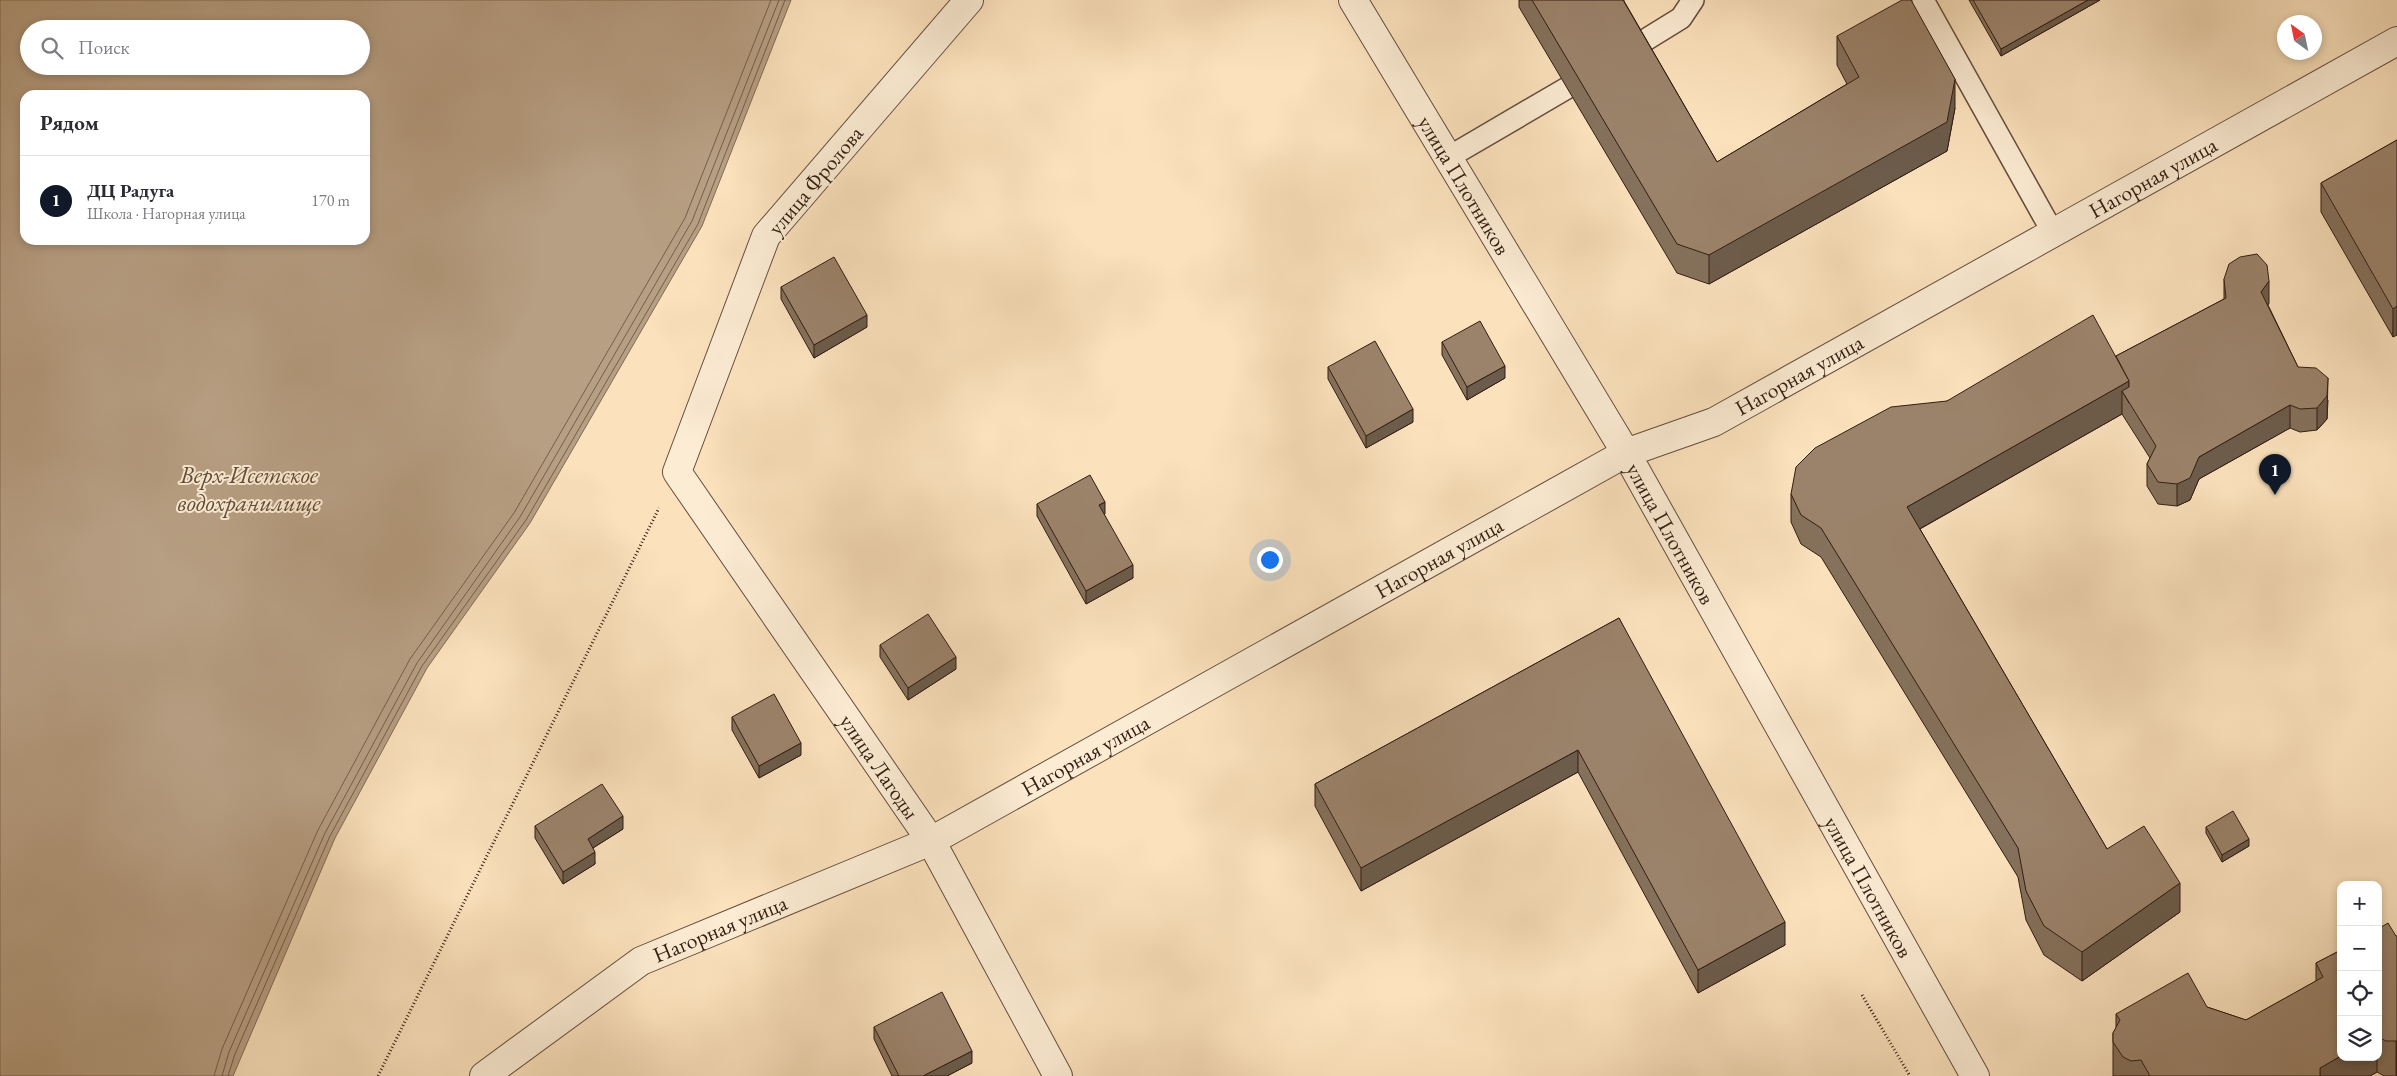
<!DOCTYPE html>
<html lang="ru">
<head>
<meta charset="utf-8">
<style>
	:root { --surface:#fff; --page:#f7f7f7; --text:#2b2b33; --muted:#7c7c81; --line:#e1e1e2; --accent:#111827 }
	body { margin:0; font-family:"EB Garamond",serif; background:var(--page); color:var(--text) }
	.controls { position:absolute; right:15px; bottom:15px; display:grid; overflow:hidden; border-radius:10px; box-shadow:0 2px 8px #0003 }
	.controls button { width:45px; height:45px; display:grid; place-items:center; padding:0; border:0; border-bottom:1px solid var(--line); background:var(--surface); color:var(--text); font:25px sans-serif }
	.compass { position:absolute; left:2277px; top:15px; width:45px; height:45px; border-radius:50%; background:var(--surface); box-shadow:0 2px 8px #0003; rotate:327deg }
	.you { position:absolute; left:1269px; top:559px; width:18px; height:18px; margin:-12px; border:4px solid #fff; border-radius:50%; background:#1a73e8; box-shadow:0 0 0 8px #1a73e833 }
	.badge { display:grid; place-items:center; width:32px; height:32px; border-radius:50%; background:var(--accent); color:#fff; font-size:16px; font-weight:700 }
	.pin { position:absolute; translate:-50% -41px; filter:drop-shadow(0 1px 2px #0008) }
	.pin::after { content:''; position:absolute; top:26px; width:18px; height:15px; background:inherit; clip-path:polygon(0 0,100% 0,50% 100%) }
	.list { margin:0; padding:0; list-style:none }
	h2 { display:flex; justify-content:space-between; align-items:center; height:65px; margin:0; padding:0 20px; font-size:21px }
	h2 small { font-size:16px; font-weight:400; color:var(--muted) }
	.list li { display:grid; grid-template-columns:32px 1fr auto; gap:15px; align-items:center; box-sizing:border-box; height:90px; padding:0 20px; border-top:1px solid var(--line) }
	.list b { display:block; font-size:19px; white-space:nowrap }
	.list p { margin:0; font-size:16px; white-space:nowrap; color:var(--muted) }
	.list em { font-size:16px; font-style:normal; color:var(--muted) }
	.icon { flex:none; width:28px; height:28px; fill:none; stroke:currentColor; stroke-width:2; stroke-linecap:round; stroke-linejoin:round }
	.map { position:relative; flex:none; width:2397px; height:1076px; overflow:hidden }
	.search { position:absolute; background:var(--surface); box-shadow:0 2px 8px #0003; left:20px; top:20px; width:350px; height:55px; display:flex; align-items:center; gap:12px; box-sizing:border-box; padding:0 18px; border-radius:28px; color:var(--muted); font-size:19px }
	.panel { position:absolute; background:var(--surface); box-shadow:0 2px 8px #0003; left:20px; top:90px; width:350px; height:155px; border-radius:15px }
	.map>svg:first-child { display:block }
	.water { fill:#b79f83; stroke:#826b56; fill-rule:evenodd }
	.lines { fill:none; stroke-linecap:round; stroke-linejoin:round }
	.shore { stroke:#755e4a; stroke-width:1 }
	.service-casing { stroke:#654e3d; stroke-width:24 }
	.minor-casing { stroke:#654e3d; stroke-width:30 }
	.path { stroke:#331d12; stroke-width:3; stroke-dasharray:1 2.5; stroke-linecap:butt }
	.service { stroke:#fcecd4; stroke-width:21 }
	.minor { stroke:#fcecd4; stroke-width:28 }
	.wall { fill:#85715c; stroke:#331d12 }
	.shaded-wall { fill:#6c5c4b; stroke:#331d12 }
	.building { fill:#9b836b; stroke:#331d12 }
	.labels { text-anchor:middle; stroke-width:4; stroke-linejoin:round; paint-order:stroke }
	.street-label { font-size:22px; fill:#331d12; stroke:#fcecd4 }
	.water-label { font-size:24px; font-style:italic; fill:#614a3a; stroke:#fcecd4 }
</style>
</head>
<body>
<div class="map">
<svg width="2397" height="1076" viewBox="0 0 2397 1076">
	<rect width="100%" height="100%" fill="#fbe2bd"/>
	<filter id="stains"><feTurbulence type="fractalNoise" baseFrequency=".004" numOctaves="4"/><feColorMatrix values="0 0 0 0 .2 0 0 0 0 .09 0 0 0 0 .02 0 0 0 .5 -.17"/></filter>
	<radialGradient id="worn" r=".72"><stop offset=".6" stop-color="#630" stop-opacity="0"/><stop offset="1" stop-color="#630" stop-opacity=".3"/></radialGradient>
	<!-- water -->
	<path class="water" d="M0,0H791L702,226L530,523L427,668L335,838L233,1076H0ZM29,29H361V66H29ZM25,95H365V240H25Z"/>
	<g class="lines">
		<!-- shore -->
		<g class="shore">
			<polyline points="214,1076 222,1049 318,830 410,659 514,513 685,218 771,0"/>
			<polyline points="222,1076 229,1052 325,833 417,663 520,517 692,221 779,0"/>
			<polyline points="228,1076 235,1054 330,836 422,666 526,520 698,224 785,0"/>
		</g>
		<!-- service casing -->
		<g class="service-casing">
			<g id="service">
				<polyline points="1923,0 2052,231"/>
				<polyline points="1634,47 1681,18 1693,0"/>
				<polyline points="1449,157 1567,88"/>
			</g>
		</g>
		<!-- minor casing -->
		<g class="minor-casing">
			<g id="minor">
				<path id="s1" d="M969,0L766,236L677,472L931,841L1058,1076"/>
				<path id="s2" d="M1353,0L1626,453L1975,1076"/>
				<path id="s3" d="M484,1076L641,961L931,841L1626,453L1714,422L2397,41"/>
			</g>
		</g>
		<!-- path -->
		<g class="path">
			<polyline points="1862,995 1910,1076"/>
			<polyline points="378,1076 659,508"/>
		</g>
		<!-- service -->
		<use href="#service" class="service"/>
		<!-- minor -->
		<use href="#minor" class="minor"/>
	</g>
	<!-- wall -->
	<g class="wall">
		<polygon points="1519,0 1624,0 1624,1 1717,162 1847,84 1837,65 1837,36 1955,108 1947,151 1709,284 1677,273 1519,7"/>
		<polygon points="1969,0 2100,0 2001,56"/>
		<polygon points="2397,140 2393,337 2321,212 2321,183"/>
		<polygon points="2224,279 2269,303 2268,305 2298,367 2328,400 2327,419 2317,430 2300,432 2290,428 2199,479 2190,500 2177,506 2158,504 2147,486 2147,464 2150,458 2122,414 1920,529 2107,849 2180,912 2082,981 2044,955 2026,920 2018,877 1821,557 1801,544 1791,522 1791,494 1947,401 2116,356 2224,299"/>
		<polygon points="781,287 867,327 814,358 781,299"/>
		<polygon points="1442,342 1505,378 1467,400 1442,355"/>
		<polygon points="1328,367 1413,422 1366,448 1328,379"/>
		<polygon points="1037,504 1105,514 1104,515 1133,578 1086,604 1037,516"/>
		<polygon points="1619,618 1785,945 1698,993 1578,772 1361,891 1315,806 1315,784"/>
		<polygon points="880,645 956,669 908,700 880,657"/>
		<polygon points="732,717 801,755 759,778 732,730"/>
		<polygon points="535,826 623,829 593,848 595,864 563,884 535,838"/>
		<polygon points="2206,827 2249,846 2222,862 2206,833"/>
		<polygon points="2378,929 2396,936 2397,1076 2384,1076 2377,1072 2370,1076 2113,1076 2113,1033 2116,1028 2116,1014 2207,1007 2246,1020 2316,981 2316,963 2341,950 2341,1057 2378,1057"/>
		<polygon points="874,1027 972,1063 947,1076 892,1076 874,1039"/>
	</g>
	<!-- shaded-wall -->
	<g class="shaded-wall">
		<polygon points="2088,0 2100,0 2001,56 2001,49"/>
		<polygon points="1955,79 1955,108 1947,151 1709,284 1709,255"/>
		<polygon points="2269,281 2269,303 2261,314 2261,292"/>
		<polygon points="2397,306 2397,335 2393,337 2393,309"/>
		<polygon points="867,315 867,327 814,358 814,345"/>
		<polygon points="1505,366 1505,378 1467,400 1467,387"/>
		<polygon points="2328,378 2327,419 2317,430 2317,408"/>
		<polygon points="2129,381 2129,403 2122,391 2122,414 1907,536 1907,507"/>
		<polygon points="2290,405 2290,428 2199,479 2190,500 2177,506 2177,484 2199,457"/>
		<polygon points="1413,409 1413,422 1366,448 1366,436"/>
		<polygon points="1105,502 1105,514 1099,517 1099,505"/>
		<polygon points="1133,565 1133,578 1086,604 1086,591"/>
		<polygon points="956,657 956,669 908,700 908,688"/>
		<polygon points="801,743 801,755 759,778 759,766"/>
		<polygon points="1578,750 1578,772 1361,891 1361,868"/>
		<polygon points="623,816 623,829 588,851 588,839"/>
		<polygon points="2249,839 2249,846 2222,862 2222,855"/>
		<polygon points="595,852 595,864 563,884 563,872"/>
		<polygon points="2180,883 2180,912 2082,981 2082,952"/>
		<polygon points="1785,922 1785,945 1698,993 1698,970"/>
		<rect x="2396" y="1041" width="1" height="35"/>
		<polygon points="972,1051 972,1063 947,1076 923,1076"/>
		<polygon points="2341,1056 2341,1057 2377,1057 2377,1072 2370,1076 2320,1076 2320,1068"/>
	</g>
	<!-- building -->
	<g class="building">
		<polygon points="1532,0 1623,0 1717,162 1859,77 1837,36 1902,0 1911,0 1955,79 1947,122 1709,255 1677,244"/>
		<polygon points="1973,0 2088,0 2001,49"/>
		<polygon points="2397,140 2397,306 2393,309 2321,183"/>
		<polygon points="2257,254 2267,265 2269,281 2261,292 2298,367 2316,368 2328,378 2327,396 2317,408 2300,409 2290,405 2199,457 2190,478 2177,484 2158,482 2147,464 2156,446 2122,391 2129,387 2129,381 2116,356 2226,298 2224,279 2229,264 2240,257"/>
		<polygon points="834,257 867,315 814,345 781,287"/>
		<polygon points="2093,315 2129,381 1907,507 2107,849 2144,826 2180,883 2082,952 2044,926 2026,891 2018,848 1821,528 1801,515 1791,494 1796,467 1815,448 1891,407 1947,401"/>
		<polygon points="1480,321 1505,366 1467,387 1442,342"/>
		<polygon points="1375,341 1413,409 1366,436 1328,367"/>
		<polygon points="1090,475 1105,502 1099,505 1133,565 1086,591 1037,504"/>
		<polygon points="928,614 956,657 908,688 880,645"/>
		<polygon points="1619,618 1785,922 1698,970 1578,750 1361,868 1315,784"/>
		<polygon points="774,694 801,743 759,766 732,717"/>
		<polygon points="602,784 623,816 588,839 595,852 563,872 535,826"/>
		<polygon points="2233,811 2249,839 2222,855 2206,827"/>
		<polygon points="2388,923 2396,936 2397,936 2397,1041 2386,1041 2378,1037 2378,929"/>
		<polygon points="2341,950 2341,1056 2320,1068 2320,1076 2150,1076 2141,1060 2131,1061 2123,1057 2113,1042 2113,1033 2120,1020 2116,1014 2188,973 2207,1007 2246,1020 2323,977 2316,963"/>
		<polygon points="942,992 972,1051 923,1076 899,1076 874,1027"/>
	</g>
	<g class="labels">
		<!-- street labels -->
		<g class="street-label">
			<text dy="8" stroke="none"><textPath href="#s3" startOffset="1900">Нагорная улица</textPath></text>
			<text transform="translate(815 180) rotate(-50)" y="8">улица Фролова</text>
			<text dy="8" stroke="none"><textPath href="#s2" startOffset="216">улица Плотников</textPath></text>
			<text dy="8" stroke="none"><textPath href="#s3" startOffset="1495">Нагорная улица</textPath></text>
			<text dy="8" stroke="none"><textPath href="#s2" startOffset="621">улица Плотников</textPath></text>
			<text dy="8" stroke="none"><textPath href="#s3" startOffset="1090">Нагорная улица</textPath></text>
			<text dy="8" stroke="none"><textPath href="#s3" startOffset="685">Нагорная улица</textPath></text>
			<text dy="8" stroke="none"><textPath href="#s1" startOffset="921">улица Лагоды</textPath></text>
			<text dy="8" stroke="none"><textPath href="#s2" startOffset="1026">улица Плотников</textPath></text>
			<text dy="8" stroke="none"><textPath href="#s3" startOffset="280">Нагорная улица</textPath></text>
		</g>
		<!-- water labels -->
		<g class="water-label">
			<text x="249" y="483">Верх-Исетское<tspan x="249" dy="28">водохранилище</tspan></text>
		</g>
	</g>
	<rect width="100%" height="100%" filter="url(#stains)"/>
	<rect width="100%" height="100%" fill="url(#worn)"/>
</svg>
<div class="controls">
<button>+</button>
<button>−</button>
<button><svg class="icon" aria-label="locate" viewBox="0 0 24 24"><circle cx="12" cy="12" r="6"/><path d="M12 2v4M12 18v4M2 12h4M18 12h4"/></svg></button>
<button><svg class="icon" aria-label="layers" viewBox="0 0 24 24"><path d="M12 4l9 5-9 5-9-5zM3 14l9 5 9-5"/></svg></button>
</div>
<svg class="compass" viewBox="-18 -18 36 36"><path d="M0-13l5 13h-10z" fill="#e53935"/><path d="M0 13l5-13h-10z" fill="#7c7c81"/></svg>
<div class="you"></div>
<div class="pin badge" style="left:2275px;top:495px">1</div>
<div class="search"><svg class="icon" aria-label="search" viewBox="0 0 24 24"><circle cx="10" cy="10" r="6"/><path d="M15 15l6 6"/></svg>Поиск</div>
<section class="panel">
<h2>Рядом<small></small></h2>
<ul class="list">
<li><span class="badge">1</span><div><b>ДЦ Радуга</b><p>Школа · Нагорная улица</p></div><em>170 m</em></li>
</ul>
</section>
</div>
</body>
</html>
